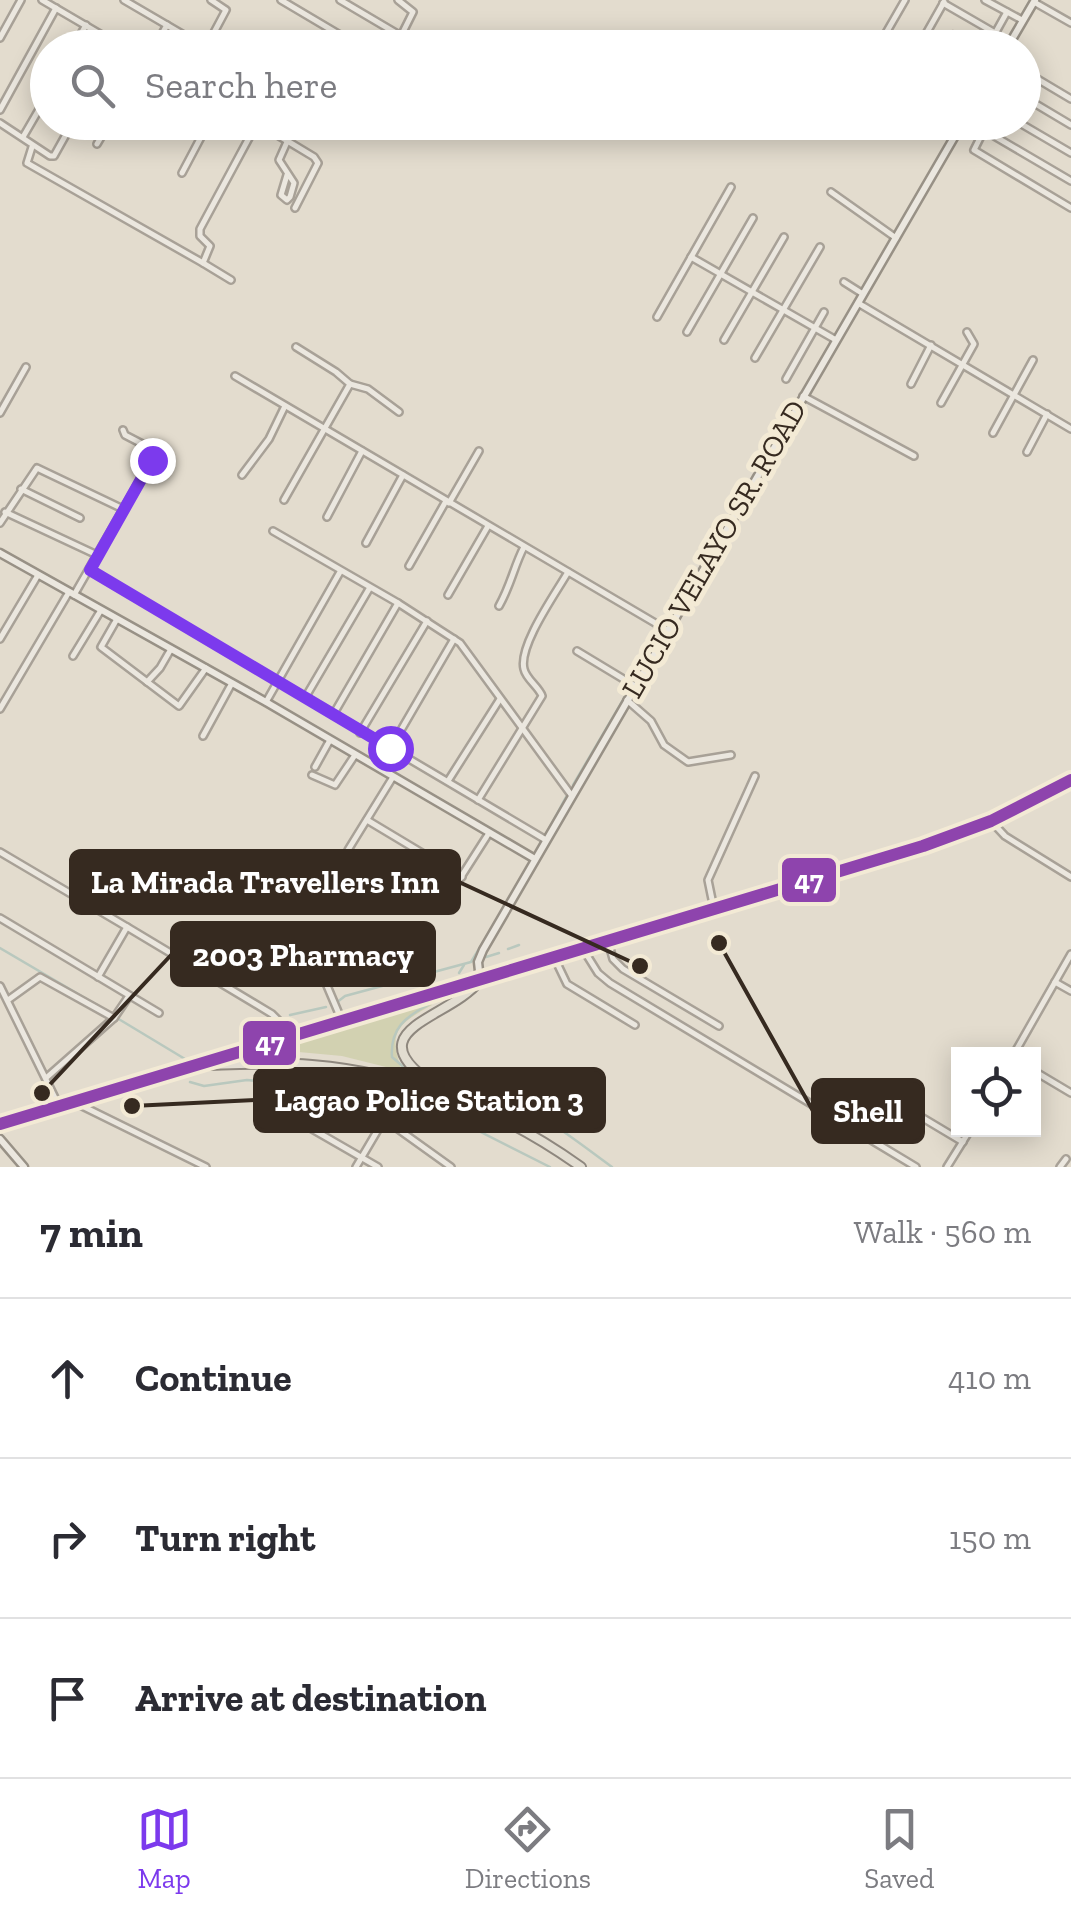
<!DOCTYPE html>
<html lang="en">
<head>
<meta charset="utf-8">
<style>
	:root { --surface:#fff; --page:#f2f2f3; --text:#2b2b33; --muted:#7c7c81; --line:#e1e1e2; --accent:#7c3aed }
	body { margin:0; font-family:"Zilla Slab",serif; background:var(--page); color:var(--text) }
	.controls { position:absolute; right:30px; bottom:30px; display:grid; overflow:hidden; border-radius:0px; box-shadow:0 5px 25px #0003 }
	.controls button { width:90px; height:90px; display:grid; place-items:center; padding:0; border:0; border-bottom:2px solid var(--line); background:var(--surface); color:var(--text); font:50px sans-serif }
	.stop { position:absolute; width:30px; height:30px; margin:-22px; border:8px solid #7c3aed; border-radius:50%; background:#fff }
	.stop.end { background:#7c3aed; border-color:#fff; box-shadow:0 2px 10px #0008 }
	.list { margin:0; padding:0; list-style:none }
	h2 { display:flex; justify-content:space-between; align-items:center; height:130px; margin:0; padding:0 40px; font-size:42px }
	h2 small { font-size:32px; font-weight:400; color:var(--muted) }
	.list li { display:grid; grid-template-columns:65px 1fr auto; gap:30px; align-items:center; box-sizing:border-box; height:160px; padding:0 40px; border-top:2px solid var(--line) }
	.list b { display:block; font-size:38px; white-space:nowrap }
	.list em { font-size:32px; font-style:normal; color:var(--muted) }
	.icon { flex:none; width:55px; height:55px; fill:none; stroke:currentColor; stroke-width:2; stroke-linecap:round; stroke-linejoin:round }
	.map { position:relative; flex:none; width:1071px; height:1167px; overflow:hidden }
	.search { position:absolute; background:var(--surface); box-shadow:0 5px 25px #0003; left:30px; right:30px; top:30px; height:110px; display:flex; align-items:center; gap:25px; box-sizing:border-box; padding:0 35px; border-radius:55px; color:var(--muted); font-size:38px }
	.sheet { height:610px; background:var(--surface) }
	nav { display:flex; justify-content:space-around; align-items:center; box-sizing:border-box; height:140px; border-top:2px solid var(--line); background:var(--surface); font-size:28px; color:var(--muted) }
	nav a { display:grid; justify-items:center; gap:5px }
	nav .on { color:var(--accent) }
	.map>svg:first-child { display:block }
	.green { fill:#d2d1b1 }
	.lines { fill:none; stroke-linecap:round; stroke-linejoin:round }
	.stream { stroke:#b9c8be; stroke-width:2.5 }
	.street-casing { stroke:#a8a197; stroke-width:10 }
	.secondary-casing { stroke:#989186; stroke-width:11 }
	.primary-casing { stroke:#8e877e; stroke-width:12 }
	.street { stroke:#ebe7df; stroke-width:5 }
	.secondary { stroke:#ebe7df; stroke-width:6 }
	.primary { stroke:#e2ddd1; stroke-width:8 }
	.bus-1-casing { stroke:#f3ead5; stroke-width:20 }
	.bus-1 { stroke:#8e44ad; stroke-width:12 }
	.route { stroke:#7c3aed; stroke-width:12 }
	.labels { text-anchor:middle; stroke-width:10; stroke-linejoin:round; paint-order:stroke }
	.street-label { font-size:30px; fill:#362a20; stroke:#f3ead5 }
	.leader { fill:none; stroke:#362a20; stroke-width:4 }
	.callout-dot { fill:#362a20; stroke:#f3ead5; stroke-width:4 }
	.callout { fill:#362a20; stroke:#362a20; stroke-width:4 }
	.callout-label { font-size:32px; text-anchor:middle; font-weight:bold; fill:#fff }
	.line-badge { stroke:#f3ead5; stroke-width:4 }
	.badge-label { font-size:28px; text-anchor:middle; font-weight:bold; fill:#fff }
</style>
</head>
<body>
<div class="map">
<svg width="1071" height="1167" viewBox="0 0 1071 1167">
	<rect width="100%" height="100%" fill="#e3dcce"/>
	<!-- green -->
	<path class="green" d="M428,1001L432,1005C396,1025 388,1032 402,1071L342,1056L288,1051L289,1047L295,1043Z"/>
	<g class="lines">
		<!-- stream -->
		<g class="stream">
			<polyline points="1020,18 1029,2"/>
			<polyline points="667,626 696,577"/>
			<polyline points="573,785 663,632"/>
			<polyline points="545,836 566,797"/>
			<polyline points="534,855 542,842"/>
			<polyline points="0,948 102,1008"/>
			<polyline points="508,949 519,945"/>
			<polyline points="486,957 499,953"/>
			<polyline points="459,973 464,965"/>
			<polyline points="336,1003 345,996 471,962 493,926"/>
			<polyline points="290,1015 326,1007"/>
			<polyline points="117,1018 185,1059"/>
			<path d="M406,1069L392,1057C390,1029 405,1017 428,1005"/>
			<path d="M421,1071C497,1080 553,1123 612,1167"/>
			<polyline points="190,1082 204,1086 247,1080 278,1083 390,1099 453,1118 550,1167"/>
		</g>
		<!-- street casing -->
		<g class="street-casing">
			<g id="street">
				<polyline points="42,0 124,48"/>
				<polyline points="124,0 201,45 210,40 226,10 211,0"/>
				<polyline points="281,0 362,48"/>
				<polyline points="340,0 401,36 396,48"/>
				<polyline points="398,0 413,12 401,36"/>
				<polyline points="985,0 1022,20"/>
				<polyline points="1034,2 1071,23"/>
				<polyline points="943,3 995,33"/>
				<polyline points="886,33 905,0"/>
				<polyline points="0,38 21,0"/>
				<polyline points="73,48 86,25"/>
				<polyline points="154,48 167,25"/>
				<polyline points="918,48 944,2"/>
				<polyline points="943,48 953,35 965,42 963,48"/>
				<polyline points="987,48 1007,12"/>
				<polyline points="1024,71 1071,99"/>
				<polyline points="1024,97 1071,125"/>
				<polyline points="0,110 56,8"/>
				<polyline points="256,122 314,157 318,163 295,208"/>
				<polyline points="988,122 974,150 1071,208"/>
				<polyline points="1018,122 1071,153"/>
				<polyline points="0,123 50,156 54,156 73,122"/>
				<polyline points="984,130 1071,181"/>
				<polyline points="23,137 48,94"/>
				<polyline points="97,144 110,122"/>
				<polyline points="32,147 27,163 203,263"/>
				<polyline points="182,173 209,122"/>
				<polyline points="287,175 281,195 287,200 290,197 294,183 279,160 287,142"/>
				<polyline points="831,192 896,238"/>
				<polyline points="691,257 836,340"/>
				<polyline points="231,280 203,263 210,246 200,236 200,229 257,123"/>
				<polyline points="844,282 863,294"/>
				<polyline points="858,303 1071,429"/>
				<polyline points="657,317 731,187"/>
				<polyline points="687,332 753,218"/>
				<polyline points="724,340 784,237"/>
				<polyline points="755,358 820,247"/>
				<polyline points="235,376 667,630"/>
				<polyline points="786,379 824,312"/>
				<polyline points="350,384 368,389 399,412"/>
				<polyline points="911,384 931,345"/>
				<polyline points="803,396 914,456"/>
				<polyline points="941,403 974,344 967,332"/>
				<polyline points="0,413 26,367"/>
				<polyline points="993,433 1033,360"/>
				<polyline points="1027,452 1047,414"/>
				<polyline points="242,475 269,439 285,406"/>
				<polyline points="21,489 80,518"/>
				<polyline points="284,500 350,384 336,372 296,347"/>
				<polyline points="449,503 479,451"/>
				<polyline points="5,512 97,555"/>
				<polyline points="327,517 362,451"/>
				<polyline points="0,523 37,468 123,509"/>
				<polyline points="273,531 398,603 460,643 572,796"/>
				<polyline points="366,543 403,475"/>
				<polyline points="409,566 446,501"/>
				<polyline points="90,570 546,840"/>
				<polyline points="74,595 155,454 152,449 125,435 123,430"/>
				<polyline points="448,595 488,526"/>
				<path d="M499,606C511,585 514,566 524,547"/>
				<polyline points="117,619 101,647 179,706 206,668"/>
				<polyline points="0,639 38,575"/>
				<polyline points="577,651 635,686"/>
				<polyline points="73,656 101,610"/>
				<polyline points="147,682 160,668 171,649"/>
				<polyline points="305,698 369,589"/>
				<polyline points="627,700 651,721 664,745 688,762 731,755"/>
				<polyline points="266,702 340,572"/>
				<polyline points="0,709 69,592"/>
				<polyline points="333,715 398,603"/>
				<polyline points="360,733 427,621"/>
				<polyline points="203,736 232,683"/>
				<polyline points="390,749 454,639"/>
				<polyline points="315,767 330,740"/>
				<polyline points="312,775 335,785 355,755"/>
				<polyline points="448,781 500,699"/>
				<path d="M478,800L542,696C539,687 526,679 524,669C518,646 556,593 568,572"/>
				<polyline points="367,820 462,877"/>
				<polyline points="992,822 1005,836 1071,877"/>
				<polyline points="348,850 393,777"/>
				<polyline points="0,852 127,927 98,977"/>
				<polyline points="445,902 489,833"/>
				<polyline points="714,909 708,880 755,776"/>
				<polyline points="0,918 159,1013"/>
				<polyline points="127,927 272,1014 281,1023 285,1037"/>
				<polyline points="608,941 613,959 623,969 719,1026"/>
				<polyline points="583,949 598,973 610,983 916,1167"/>
				<polyline points="554,957 567,984 635,1025"/>
				<polyline points="306,975 325,981 342,1021"/>
				<polyline points="1055,982 1071,991"/>
				<polyline points="0,986 59,1106"/>
				<polyline points="8,1000 40,977 114,1018"/>
				<polyline points="1014,1054 1071,954"/>
				<polyline points="1034,1071 1071,1093"/>
				<polyline points="46,1078 114,1018 129,996"/>
				<polyline points="866,1084 963,1142"/>
				<polyline points="74,1102 206,1167"/>
				<polyline points="279,1110 378,1167"/>
				<polyline points="384,1119 451,1167"/>
				<polyline points="356,1167 405,1084"/>
				<polyline points="947,1167 970,1130"/>
				<polyline points="1060,1167 1066,1159"/>
			</g>
		</g>
		<!-- secondary casing -->
		<g class="secondary-casing">
			<g id="secondary">
				<polyline points="1007,48 1035,0"/>
				<polyline points="0,553 266,702 535,859"/>
				<polyline points="480,980 478,962 483,950 963,122"/>
				<polyline points="0,1139 24,1167"/>
			</g>
		</g>
		<!-- primary casing -->
		<g class="primary-casing">
			<g id="primary">
				<path d="M204,1065C240,1064 276,1062 312,1065C409,1073 502,1110 581,1167"/>
				<path d="M445,1092C343,1029 450,1021 480,980"/>
				<polyline points="0,1124 923,846 991,821 1071,780"/>
			</g>
		</g>
		<!-- street -->
		<use href="#street" class="street"/>
		<!-- secondary -->
		<use href="#secondary" class="secondary"/>
		<!-- primary -->
		<use href="#primary" class="primary"/>
		<!-- bus-1 casing -->
		<g class="bus-1-casing">
			<polyline id="bus-1" points="0,1124 923,846 991,821 1071,780"/>
		</g>
		<!-- bus-1 -->
		<use href="#bus-1" class="bus-1"/>
	</g>
	<g class="lines">
		<!-- route -->
		<polyline class="route" points="152,460 90,570 390,748"/>
	</g>
	<g class="labels">
		<!-- street labels -->
		<g class="street-label">
			<text transform="translate(714 549) rotate(-60)" y="10">LUCIO VELAYO SR. ROAD</text>
		</g>
	</g>
	<!-- callouts -->
	<path class="leader" d="M640 966L459 882M42 1093L172 954M132 1106L255 1100M719 943L813 1111"/>
	<g class="callout-dot">
		<circle cx="640" cy="966" r="10"/>
		<circle cx="42" cy="1093" r="10"/>
		<circle cx="132" cy="1106" r="10"/>
		<circle cx="719" cy="943" r="10"/>
	</g>
	<g class="callout">
		<rect x="71" y="851" width="388" height="62" rx="10"/>
		<rect x="172" y="923" width="262" height="62" rx="10"/>
		<rect x="255" y="1069" width="349" height="62" rx="10"/>
		<rect x="813" y="1080" width="110" height="62" rx="10"/>
	</g>
	<g class="callout-label">
		<text x="265" y="893">La Mirada Travellers Inn</text>
		<text x="303" y="966">2003 Pharmacy</text>
		<text x="429" y="1111">Lagao Police Station 3</text>
		<text x="868" y="1122">Shell</text>
	</g>
	<g class="line-badge">
		<rect x="780" y="856" width="58" height="48" rx="10" fill="#8e44ad"/>
		<rect x="241" y="1019" width="57" height="48" rx="10" fill="#8e44ad"/>
	</g>
	<g class="badge-label">
		<text x="809" y="890">47</text>
		<text x="270" y="1052">47</text>
	</g>
</svg>
<div class="controls">
<button><svg class="icon" aria-label="locate" viewBox="0 0 24 24"><circle cx="12" cy="12" r="6"/><path d="M12 2v4M12 18v4M2 12h4M18 12h4"/></svg></button>
</div>
<div class="stop" style="left:390px;top:748px"></div>
<div class="stop end" style="left:152px;top:460px"></div>
<div class="search"><svg class="icon" aria-label="search" viewBox="0 0 24 24"><circle cx="10" cy="10" r="6"/><path d="M15 15l6 6"/></svg>Search here</div>
</div>
<section class="sheet">
<h2>7 min<small>Walk · 560 m</small></h2>
<ul class="list">
<li><svg class="icon" aria-label="ahead" viewBox="0 0 24 24"><path d="M12 20V5M6 11l6-6 6 6"/></svg><div><b>Continue</b></div><em>410 m</em></li>
<li><svg class="icon" aria-label="right" viewBox="0 0 24 24"><path d="M7 20v-9h11M14 6l5 5-5 5"/></svg><div><b>Turn right</b></div><em>150 m</em></li>
<li><svg class="icon" aria-label="arrive" viewBox="0 0 24 24"><path d="M6 21V4h12l-3 4 3 4H6"/></svg><div><b>Arrive at destination</b></div></li>
</ul>
</section>
<nav>
<a class="on"><svg class="icon" aria-label="map" viewBox="0 0 24 24"><path d="M3 6l6-2 6 2 6-2v14l-6 2-6-2-6 2zM9 4v14M15 6v14"/></svg>Map</a>
<a><svg class="icon" aria-label="directions" viewBox="0 0 24 24"><path d="M12 3l9 9-9 9-9-9zM9 14v-3h6M13 9l2 2-2 2"/></svg>Directions</a>
<a><svg class="icon" aria-label="saved" viewBox="0 0 24 24"><path d="M7 4h10v16l-5-4-5 4z"/></svg>Saved</a>
</nav>
</body>
</html>
